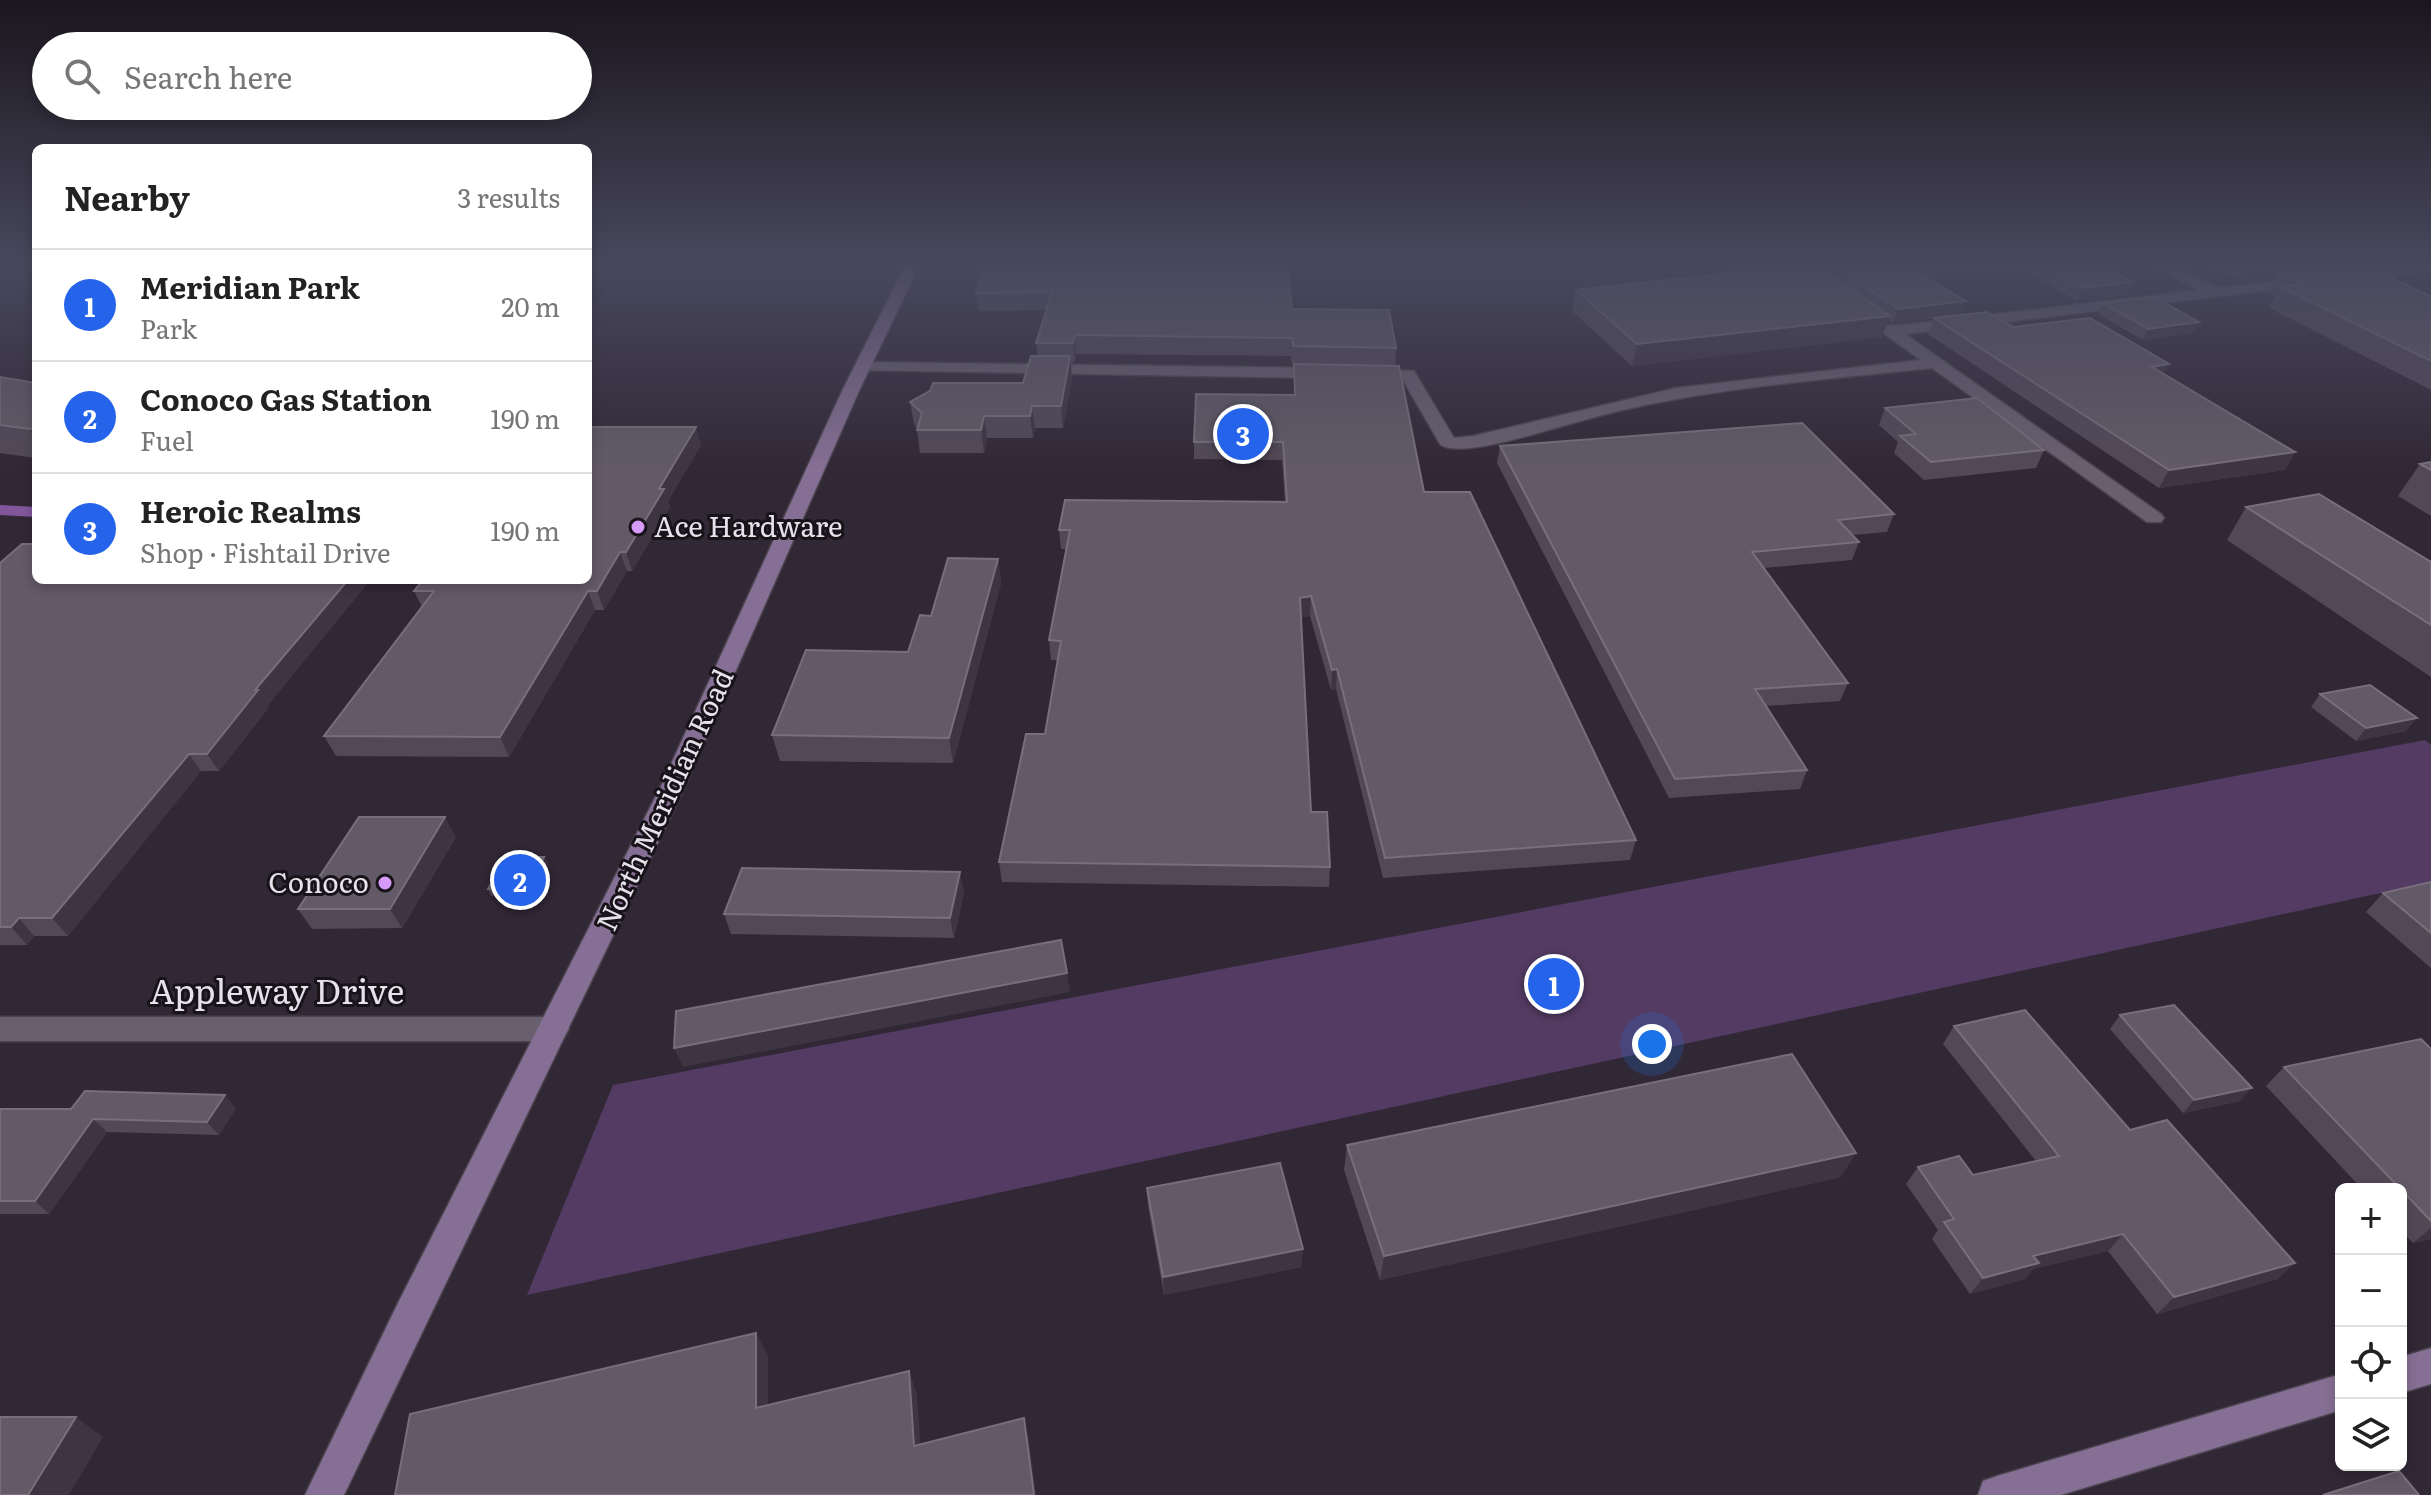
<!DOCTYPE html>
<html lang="en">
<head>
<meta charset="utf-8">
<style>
	:root { --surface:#fff; --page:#f6f6f6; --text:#222; --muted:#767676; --line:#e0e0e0; --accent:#2563eb }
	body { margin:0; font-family:Literata,serif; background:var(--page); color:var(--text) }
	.controls { position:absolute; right:24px; bottom:24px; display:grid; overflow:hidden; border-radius:12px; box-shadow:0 4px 12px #0003 }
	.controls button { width:72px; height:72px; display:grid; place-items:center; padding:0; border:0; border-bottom:2px solid var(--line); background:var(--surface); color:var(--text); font:40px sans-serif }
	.you { position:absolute; left:1652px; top:1044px; width:28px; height:28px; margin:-20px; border:6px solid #fff; border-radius:50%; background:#1a73e8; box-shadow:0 0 0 12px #1a73e833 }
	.badge { display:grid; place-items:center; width:52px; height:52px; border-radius:50%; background:var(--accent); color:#fff; font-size:26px; font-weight:700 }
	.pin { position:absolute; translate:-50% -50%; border:4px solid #fff; box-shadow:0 2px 8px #0006 }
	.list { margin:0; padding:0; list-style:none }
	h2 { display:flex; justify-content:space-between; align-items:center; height:104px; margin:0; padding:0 32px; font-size:34px }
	h2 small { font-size:26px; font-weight:400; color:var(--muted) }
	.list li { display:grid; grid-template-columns:52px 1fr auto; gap:24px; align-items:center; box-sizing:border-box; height:112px; padding:0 32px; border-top:2px solid var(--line) }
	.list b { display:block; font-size:30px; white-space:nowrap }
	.list p { margin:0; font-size:26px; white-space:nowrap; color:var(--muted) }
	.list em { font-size:26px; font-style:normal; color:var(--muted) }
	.icon { flex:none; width:44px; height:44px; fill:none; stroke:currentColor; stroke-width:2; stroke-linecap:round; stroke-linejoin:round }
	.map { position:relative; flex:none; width:2431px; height:1495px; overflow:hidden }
	.search { position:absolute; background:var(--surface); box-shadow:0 4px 12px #0003; left:32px; top:32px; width:560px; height:88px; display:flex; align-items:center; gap:20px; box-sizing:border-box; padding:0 28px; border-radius:44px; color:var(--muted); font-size:30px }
	.panel { position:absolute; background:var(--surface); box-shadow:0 4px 12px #0003; left:32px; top:144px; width:560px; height:440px; border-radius:12px }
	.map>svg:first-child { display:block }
	.green { fill:#543b63 }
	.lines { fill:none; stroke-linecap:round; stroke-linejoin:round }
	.stream { stroke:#81569a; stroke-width:10 }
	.street-casing { stroke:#4a434e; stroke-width:3 }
	.secondary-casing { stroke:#4a434e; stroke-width:3 }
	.street { fill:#69606f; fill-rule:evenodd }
	.secondary { fill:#866f94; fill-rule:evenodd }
	.wall { fill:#524957 }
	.shaded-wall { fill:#3e3543 }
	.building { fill:#625a67; stroke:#776f7b; stroke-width:2 }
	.poi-dot { fill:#d69bfa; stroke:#171319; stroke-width:3 }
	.labels { text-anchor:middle; stroke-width:6; stroke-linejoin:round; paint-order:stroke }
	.poi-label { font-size:28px; fill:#e6e1ea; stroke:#171319; text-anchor:start }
	.street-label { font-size:28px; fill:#e6e1ea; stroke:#171319 }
	.near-street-label { font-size:34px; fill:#e6e1ea; stroke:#171319 }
</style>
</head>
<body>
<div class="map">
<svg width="2431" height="1495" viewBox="0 0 2431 1495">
	<rect width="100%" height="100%" fill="#312836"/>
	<!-- green -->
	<polygon class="green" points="2425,740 2431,745 2431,882 527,1295 613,1085"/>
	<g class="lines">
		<!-- stream -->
		<polyline class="stream" points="0,510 36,512"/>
		<!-- street casing -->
		<g class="street-casing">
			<g id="street">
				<polygon points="1783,262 1799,262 1828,284 1821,288 1816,287"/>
				<path d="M2147,262H2164L2217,288L2305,278L2312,282L2305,286L1905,334L2161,514L2164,518L2161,522H2147L1932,368C1811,381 1688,389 1570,424C1547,430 1456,460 1440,444L1403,380L1368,379L1360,374L1368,369L1414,371L1454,438L1473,436L1676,388L1921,360L1879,330V324L1894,326L2198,290Z"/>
				<polygon points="2431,263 2431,271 2350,280 2343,276 2350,272"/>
				<polygon points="862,362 1323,368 1331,373 1323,378 856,370 854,367"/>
				<polygon points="0,1017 554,1017 564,1020 569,1029 564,1038 554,1041 0,1041"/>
			</g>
		</g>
		<!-- secondary casing -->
		<g class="secondary-casing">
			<g id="secondary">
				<polygon points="907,262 921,262 859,391 685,786 344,1495 305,1495 397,1305 661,786 842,391"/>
				<polygon points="2431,1348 2431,1384 2401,1393 2401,1357"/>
				<polygon points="2341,1374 2341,1410 2061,1495 1978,1495 1983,1481 1997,1476"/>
			</g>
		</g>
		<!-- street -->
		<use href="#street" class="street"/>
		<!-- secondary -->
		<use href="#secondary" class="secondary"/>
	</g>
	<!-- wall -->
	<g class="wall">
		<polygon points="986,262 1292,309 1396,348 1395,366 1424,492 1636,840 1630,860 1383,878 1336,689 1331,690 1310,616 1301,617 1311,812 1330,867 1329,887 1002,882 999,862 1045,734 1058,660 1051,660 1049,640 1066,549 1061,549 1059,530 1285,502 1282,460 1194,459 1194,442 1294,395 1294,365 1292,365 1291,356 1076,354 1075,362 1071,362 1072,378 1063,428 1035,428 1033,438 987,438 984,453 920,453 917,430 917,428 914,424 910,402 1023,383 1038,356 1036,343 1046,310 979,311 976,293"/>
		<polygon points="1859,262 2096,262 2133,282 2126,295 2077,301 2027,272 1933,281 1966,301 1960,315 2014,327 2164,374 2295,452 2285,470 2159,488 1928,334 1934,318 1893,323 1888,320 1882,337 1632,366 1572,311 1576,290 1834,277 1837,268 1865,265"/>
		<polygon points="2205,262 2330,262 2326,268 2431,296 2431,390 2269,308 2275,296 2269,293 2277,278 2245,282"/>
		<polygon points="2103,303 2199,322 2193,333 2143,340 2098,314"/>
		<polygon points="0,377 36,383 36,458 0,453"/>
		<polygon points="1885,408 2044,450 2036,468 1924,480 1894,453 1898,442 1879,425"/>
		<polygon points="701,445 668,501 670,507 632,571 627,571 604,610 595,610 509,757 336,756 324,736 422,607 414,591"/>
		<polygon points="1500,446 1894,514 1887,532 1853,535 1859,542 1852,560 1764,568 1848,683 1840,701 1766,706 1807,770 1800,789 1669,798 1497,463"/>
		<polygon points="2431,462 2431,516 2398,496 2420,464"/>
		<polygon points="2246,507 2431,562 2431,677 2227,540"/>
		<polygon points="998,559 1001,583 953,763 780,761 772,735 908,652 931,616"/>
		<polygon points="0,563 36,580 370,580 268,705 269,707 219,771 201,771 68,936 34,936 27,945 0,945"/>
		<polygon points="2320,694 2406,731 2356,741 2311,707"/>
		<polygon points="456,837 402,928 312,929 298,909"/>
		<polygon points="544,857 548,864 531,896 491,896 488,889"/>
		<polygon points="2431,882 2431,968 2366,912 2383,893"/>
		<polygon points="964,892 954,938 731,934 724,914"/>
		<polygon points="2120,1015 2240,1101 2183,1113 2110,1029"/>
		<polygon points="1954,1026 2130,1130 2295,1263 2277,1279 2157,1314 2108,1251 2033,1269 2025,1279 1970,1294 1932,1239 1938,1230 1906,1184 1918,1167 1973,1175 2036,1161 1943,1044"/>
		<polygon points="2431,1049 2431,1239 2413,1243 2401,1231 2401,1189 2362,1189 2266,1086 2284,1067"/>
		<polygon points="236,1108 219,1135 107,1132 49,1214 0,1214 0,1109"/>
		<polygon points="1347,1145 1841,1177 1380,1280 1344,1170"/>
		<polygon points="1147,1188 1303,1249 1301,1267 1164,1295 1148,1206"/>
	</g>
	<!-- shaded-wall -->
	<g class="shaded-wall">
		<polygon points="2004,262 2032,262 2027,272 1909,284 1914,270"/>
		<polygon points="2304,262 2330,262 2323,273 2280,273 2277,278 2245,282 2253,268"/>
		<polygon points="2133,282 2126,295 2077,301 2083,288"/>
		<polygon points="1966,301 1960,315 1893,323 1898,309"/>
		<polygon points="1890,316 1882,337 1632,366 1637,344"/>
		<polygon points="2199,322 2193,333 2143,340 2148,329"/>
		<polygon points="1075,335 1076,354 1075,362 1073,343"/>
		<polygon points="1070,356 1072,378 1063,428 1061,406"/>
		<polygon points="2169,364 2160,381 2152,367"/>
		<polygon points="1032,406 1035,428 1033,438 1030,416"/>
		<polygon points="984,416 987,438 984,453 981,430"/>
		<polygon points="696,427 701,445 668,501 670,507 632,571 626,552 659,489"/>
		<polygon points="36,428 36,438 30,429"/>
		<polygon points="2295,452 2285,470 2159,488 2169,470"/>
		<polygon points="620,552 627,571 604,610 597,591"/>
		<polygon points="998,559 1001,583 953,763 949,738"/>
		<polygon points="348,580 370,580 268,705 269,707 219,771 207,754 255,690"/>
		<polygon points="588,591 595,610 509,757 500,737"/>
		<polygon points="1311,596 1310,616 1299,617 1300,598"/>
		<polygon points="1337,669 1336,689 1331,690 1332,670"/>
		<polygon points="2417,718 2406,731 2356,741 2366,728"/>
		<polygon points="189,754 201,771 68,936 52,918"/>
		<polygon points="445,817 456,837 402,928 390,909"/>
		<polygon points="544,857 548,864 531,896 527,890"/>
		<polygon points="960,872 964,892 954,938 950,918"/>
		<polygon points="19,918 34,936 27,945 11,927"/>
		<polygon points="1067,973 1070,992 683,1067 674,1048"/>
		<polygon points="2252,1088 2240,1101 2183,1113 2194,1100"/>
		<polygon points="225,1095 236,1108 219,1135 207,1122"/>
		<polygon points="93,1119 107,1132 49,1214 35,1201"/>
		<polygon points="1856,1153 1841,1177 1380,1280 1384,1256"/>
		<polygon points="2431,1228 2431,1239 2413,1243"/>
		<polygon points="2123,1234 2108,1251 2033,1269 2025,1279 1970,1294 1983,1278 2033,1256"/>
		<polygon points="1303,1249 1301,1267 1164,1295 1163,1277"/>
		<polygon points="2295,1263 2277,1279 2157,1314 2174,1297"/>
		<polygon points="756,1333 768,1356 768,1430 756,1408"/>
		<polygon points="909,1371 917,1394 922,1467 914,1446"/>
		<polygon points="76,1417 103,1437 69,1495 28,1495"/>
		<polygon points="1024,1418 1029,1440 1036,1495 1034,1495"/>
	</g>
	<!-- building -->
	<g class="building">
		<polygon points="986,262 1286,262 1292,309 1389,310 1396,348 1293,346 1292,338 1075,335 1073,343 1036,343 1052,292 976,293"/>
		<polygon points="1884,262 2004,262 1914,270 1966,301 1898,309 1837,268 1886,263"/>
		<polygon points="2038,262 2096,262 2133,282 2083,288"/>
		<polygon points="2239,262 2310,262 2253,268"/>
		<polygon points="1815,264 1890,316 1637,344 1576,290"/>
		<polygon points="2360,264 2431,296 2431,361 2280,287 2304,284 2280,273"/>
		<polygon points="2154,297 2199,322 2148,329 2103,303"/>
		<polygon points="1987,312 2014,327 2090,318 2169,364 2152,367 2295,452 2169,470 1934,318"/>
		<polygon points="1031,356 1070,356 1061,406 1032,406 1030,416 984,416 981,430 917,430 922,413 910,402 930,391 933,383 1023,383"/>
		<polygon points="1294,364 1399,366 1424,492 1470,492 1636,840 1385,858 1337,669 1332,670 1311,596 1300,598 1311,812 1327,812 1330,867 999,862 1026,734 1045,734 1061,641 1049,640 1070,530 1059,530 1065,500 1287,502 1283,442 1194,442 1196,394 1295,395"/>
		<polygon points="0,377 36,383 36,428 30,429 0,425"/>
		<polygon points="1977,398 2044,450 1931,462 1900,436 1916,434 1885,408"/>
		<polygon points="1802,423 1894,514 1838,520 1859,542 1752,552 1848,683 1755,689 1807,770 1675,779 1500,446"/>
		<polygon points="588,427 696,427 659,489 664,489 626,552 620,552 597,591 588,591 500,737 324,736 434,591 414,591 423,580 588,580"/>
		<polygon points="2431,462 2431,470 2420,464"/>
		<polygon points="2319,494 2431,562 2431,625 2246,507"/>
		<polygon points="22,544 36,544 36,580 348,580 255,690 258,690 207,754 189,754 52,918 19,918 11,927 0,927 0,563"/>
		<polygon points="948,558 998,559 949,738 772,735 806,650 908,652 920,615 931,616"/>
		<polygon points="2370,685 2417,718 2366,728 2320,694"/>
		<polygon points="359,817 445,817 390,909 298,909"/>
		<polygon points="506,857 544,857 527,890 488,889"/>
		<polygon points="742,868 960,872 950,918 724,914"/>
		<polygon points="2431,882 2431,933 2383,893"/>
		<polygon points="1061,940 1067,973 674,1048 676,1011"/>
		<polygon points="2174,1005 2252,1088 2194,1100 2120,1015"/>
		<polygon points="2025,1010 2130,1130 2167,1120 2295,1263 2174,1297 2123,1234 2033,1256 2039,1263 1983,1278 1944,1222 1954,1219 1918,1167 1959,1156 1973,1175 2059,1156 1954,1026"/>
		<polygon points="2421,1039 2431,1049 2431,1221 2284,1067"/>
		<polygon points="1792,1054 1856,1153 1384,1256 1347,1145"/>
		<polygon points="85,1091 225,1095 207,1122 93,1119 35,1201 0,1201 0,1109 71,1109"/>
		<polygon points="1280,1163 1303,1249 1163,1277 1147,1188"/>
		<polygon points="756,1333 756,1408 909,1371 914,1446 1024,1418 1034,1495 395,1495 410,1414"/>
		<polygon points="0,1417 76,1417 28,1495 0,1495"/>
		<polygon points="2399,1471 2419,1495 2323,1495"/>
	</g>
	<!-- sky -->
	<linearGradient id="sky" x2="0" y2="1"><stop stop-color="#1b161e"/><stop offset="0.56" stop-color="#48485d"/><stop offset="1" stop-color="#48485d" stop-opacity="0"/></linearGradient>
	<rect width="2431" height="471" fill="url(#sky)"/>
	<!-- markers -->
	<g class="poi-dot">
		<circle cx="638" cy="527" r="8"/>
		<circle cx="385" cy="883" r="8"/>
	</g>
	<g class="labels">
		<!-- poi labels -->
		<g class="poi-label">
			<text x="654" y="537">Ace Hardware</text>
			<text x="369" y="893" text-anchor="end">Conoco</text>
		</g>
		<!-- street labels -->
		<g class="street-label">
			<text transform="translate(665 800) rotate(-65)" y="10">North Meridian Road</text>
		</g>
		<!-- near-street labels -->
		<g class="near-street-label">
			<text x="277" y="1004">Appleway Drive</text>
		</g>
	</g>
</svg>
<div class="controls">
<button>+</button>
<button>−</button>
<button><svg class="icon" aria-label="locate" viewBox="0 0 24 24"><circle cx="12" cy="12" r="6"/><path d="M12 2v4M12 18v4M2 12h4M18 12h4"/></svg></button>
<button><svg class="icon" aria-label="layers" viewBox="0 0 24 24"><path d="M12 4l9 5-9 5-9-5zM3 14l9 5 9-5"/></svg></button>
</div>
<div class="you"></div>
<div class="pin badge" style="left:1554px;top:984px">1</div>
<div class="pin badge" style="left:520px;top:880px">2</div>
<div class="pin badge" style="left:1243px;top:434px">3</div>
<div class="search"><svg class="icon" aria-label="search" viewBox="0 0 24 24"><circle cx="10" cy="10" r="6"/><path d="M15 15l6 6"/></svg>Search here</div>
<section class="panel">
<h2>Nearby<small>3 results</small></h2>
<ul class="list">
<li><span class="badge">1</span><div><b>Meridian Park</b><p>Park</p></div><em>20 m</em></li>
<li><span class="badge">2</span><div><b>Conoco Gas Station</b><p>Fuel</p></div><em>190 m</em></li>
<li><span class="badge">3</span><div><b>Heroic Realms</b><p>Shop · Fishtail Drive</p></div><em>190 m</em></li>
</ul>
</section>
</div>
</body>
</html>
